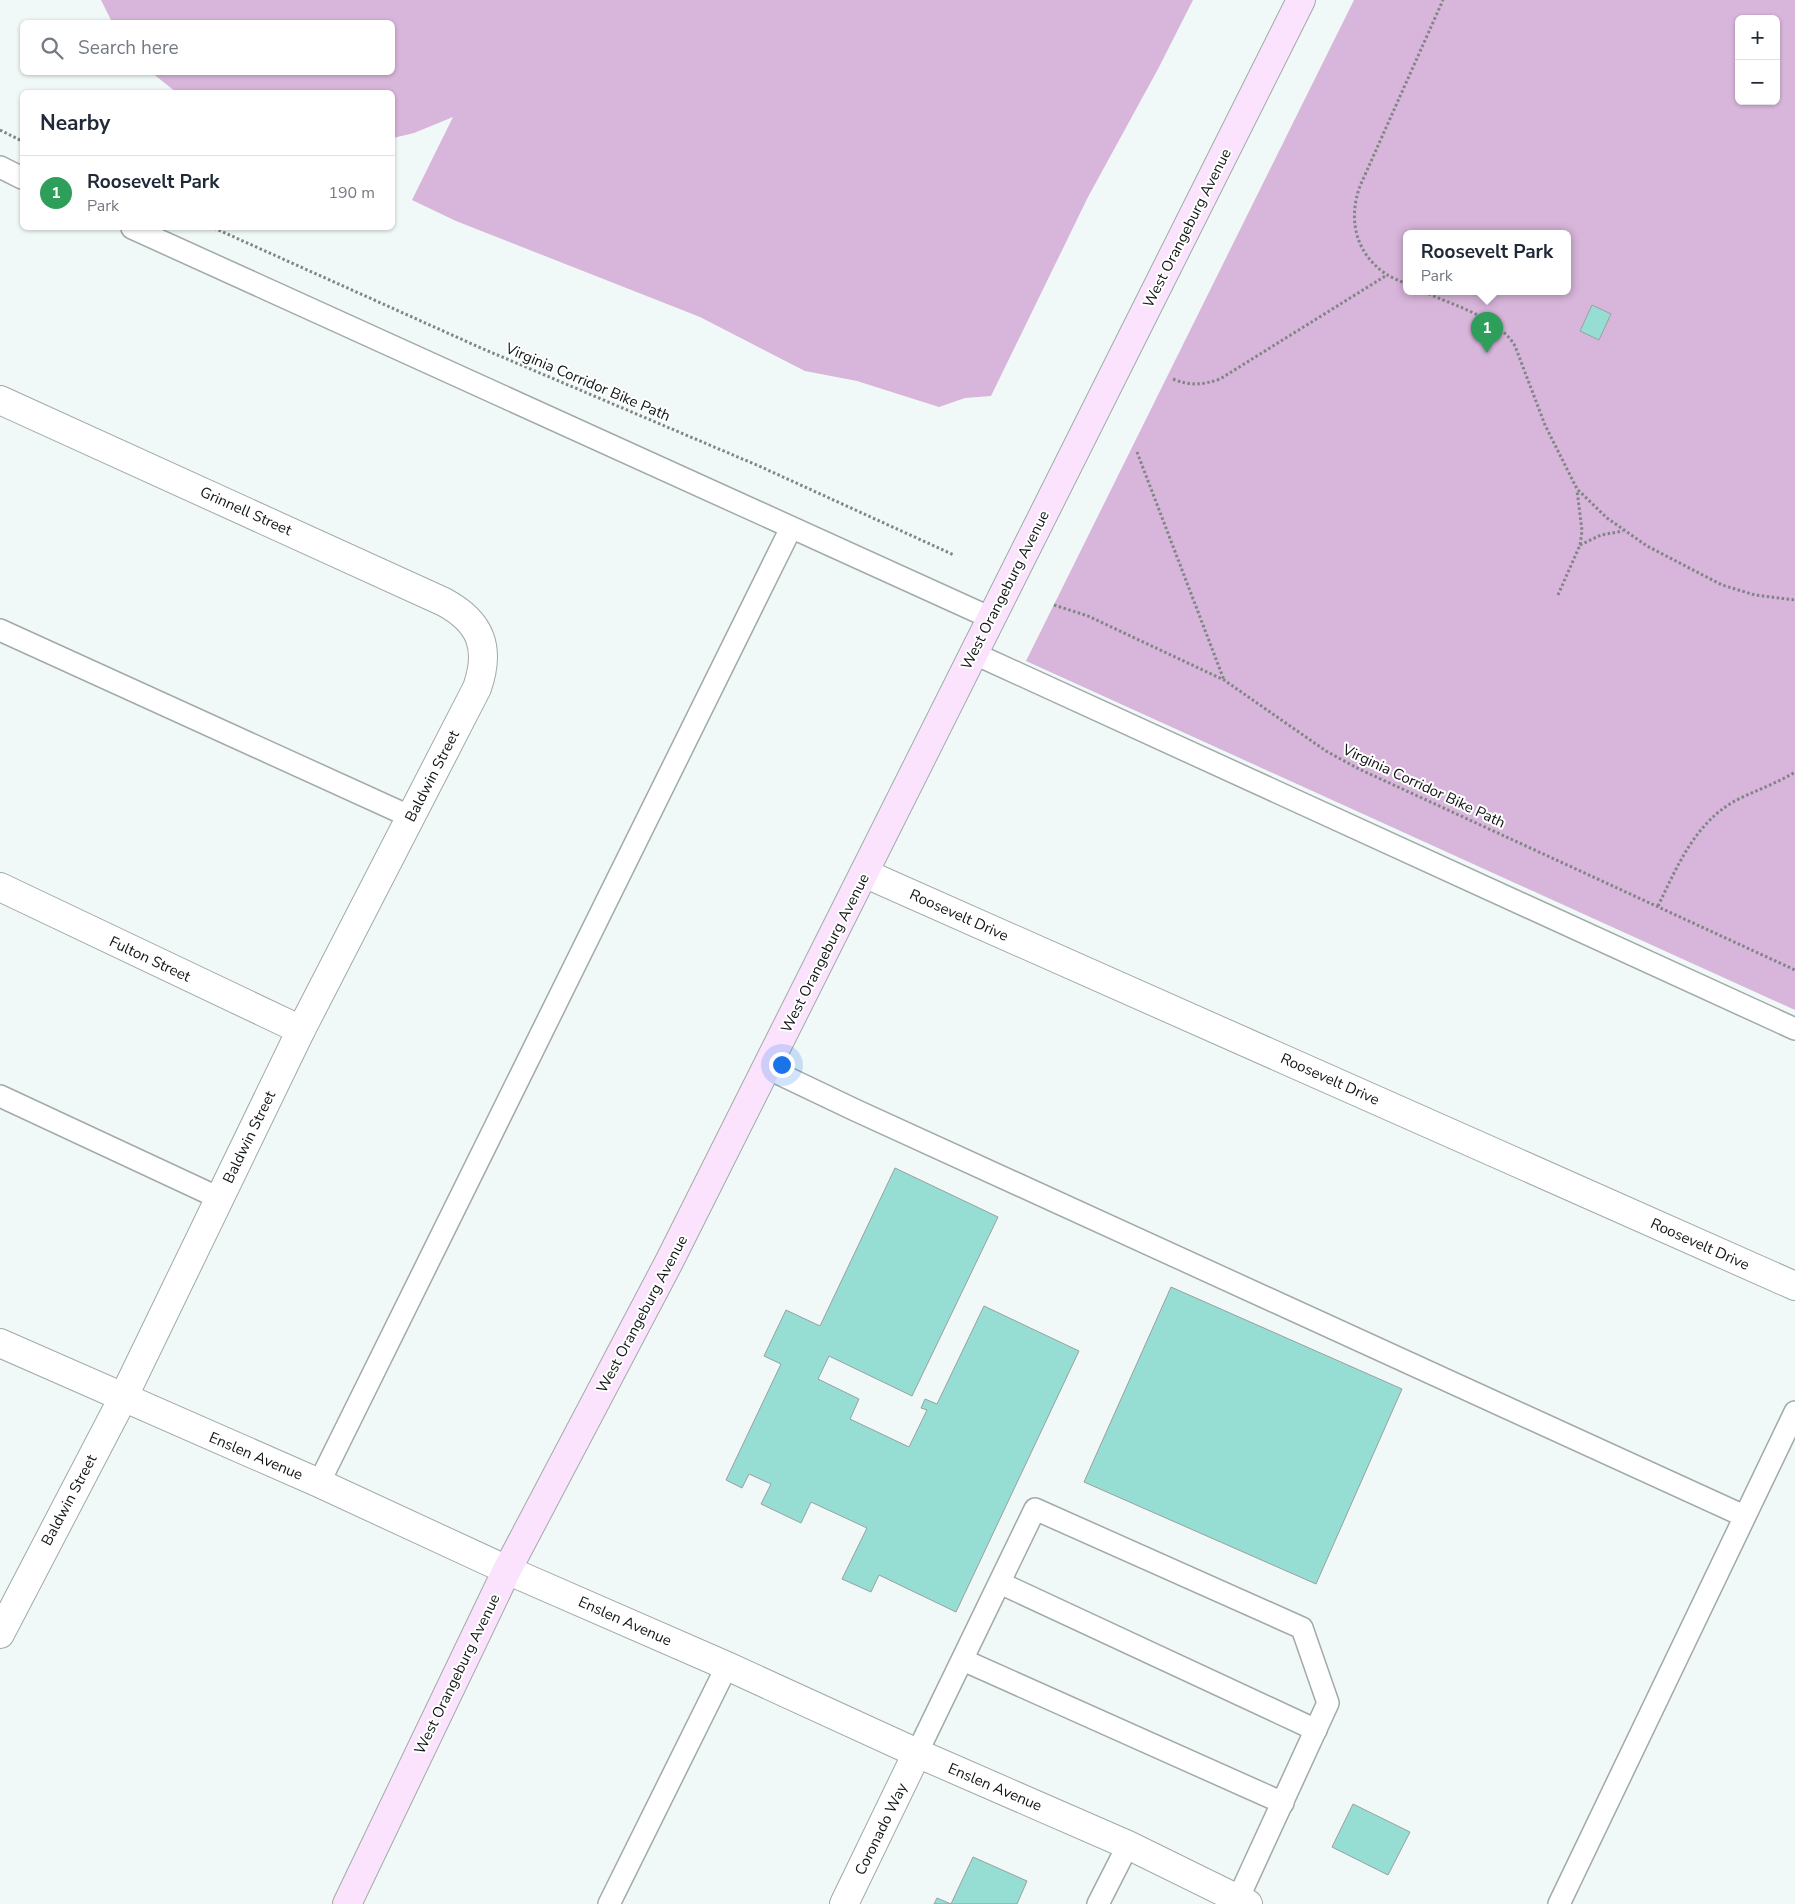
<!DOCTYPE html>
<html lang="en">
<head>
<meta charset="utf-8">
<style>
	:root { --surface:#fff; --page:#f6f6f7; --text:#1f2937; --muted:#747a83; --line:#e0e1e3; --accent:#0b8043 }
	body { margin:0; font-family:"Nunito Sans",sans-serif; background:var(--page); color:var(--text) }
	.controls { position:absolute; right:15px; top:15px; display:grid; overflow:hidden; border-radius:8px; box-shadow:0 1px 4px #0004 }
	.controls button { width:45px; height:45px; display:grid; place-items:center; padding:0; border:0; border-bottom:1px solid var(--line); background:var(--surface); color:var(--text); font:25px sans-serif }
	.you { position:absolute; left:781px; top:1064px; width:18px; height:18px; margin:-12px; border:4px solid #fff; border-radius:50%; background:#1a73e8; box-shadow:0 0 0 8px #1a73e833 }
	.badge { display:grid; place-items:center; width:32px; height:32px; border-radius:50%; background:var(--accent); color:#fff; font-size:16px; font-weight:700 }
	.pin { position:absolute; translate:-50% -41px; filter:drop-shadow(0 1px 2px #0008) }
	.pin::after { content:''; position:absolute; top:26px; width:18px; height:15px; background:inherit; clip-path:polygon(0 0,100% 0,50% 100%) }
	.popup { position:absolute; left:1403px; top:230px; width:168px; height:65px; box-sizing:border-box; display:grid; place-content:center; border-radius:8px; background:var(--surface); filter:drop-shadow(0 1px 4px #0005); font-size:16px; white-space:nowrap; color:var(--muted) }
	.popup b { font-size:19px; color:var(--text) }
	.popup::after { content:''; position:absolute; left:50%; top:100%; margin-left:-10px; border:10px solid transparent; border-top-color:var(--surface) }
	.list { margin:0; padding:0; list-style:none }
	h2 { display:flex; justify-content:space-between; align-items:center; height:65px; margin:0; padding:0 20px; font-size:21px }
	h2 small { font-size:16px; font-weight:400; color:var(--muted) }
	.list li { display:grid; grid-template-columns:32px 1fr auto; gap:15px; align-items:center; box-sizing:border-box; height:75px; padding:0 20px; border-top:1px solid var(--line) }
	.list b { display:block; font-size:19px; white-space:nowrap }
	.list p { margin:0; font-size:16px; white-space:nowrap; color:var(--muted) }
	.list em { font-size:16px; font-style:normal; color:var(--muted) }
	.icon { flex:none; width:28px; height:28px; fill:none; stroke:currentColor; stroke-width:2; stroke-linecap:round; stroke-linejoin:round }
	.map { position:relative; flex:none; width:1795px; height:1904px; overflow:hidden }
	.search { position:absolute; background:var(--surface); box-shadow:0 1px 4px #0004; left:20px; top:20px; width:375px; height:55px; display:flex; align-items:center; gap:12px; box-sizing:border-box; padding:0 18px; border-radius:8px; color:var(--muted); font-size:19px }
	.panel { position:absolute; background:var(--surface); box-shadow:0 1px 4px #0004; left:20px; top:90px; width:375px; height:140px; border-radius:8px }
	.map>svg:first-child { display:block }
	.green { fill:#d8b5da; fill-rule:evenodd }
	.building { fill:#96ddd3; stroke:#99a1a0 }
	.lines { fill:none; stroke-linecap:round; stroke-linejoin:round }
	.lane-casing { stroke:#a1aaa8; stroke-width:24 }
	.street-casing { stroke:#a1aaa8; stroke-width:30 }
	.secondary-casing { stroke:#a1aaa8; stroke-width:30 }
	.path { stroke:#808685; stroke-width:3; stroke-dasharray:2.5 2.5; stroke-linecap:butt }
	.lane { stroke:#fff; stroke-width:21 }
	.street { stroke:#fff; stroke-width:28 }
	.secondary { stroke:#fce3fd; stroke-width:28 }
	.labels { text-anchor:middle; stroke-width:4; stroke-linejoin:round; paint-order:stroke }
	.street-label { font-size:15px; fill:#121515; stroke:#fff }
</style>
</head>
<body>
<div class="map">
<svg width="1795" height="1904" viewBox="0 0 1795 1904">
	<rect width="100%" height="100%" fill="#f0f9f7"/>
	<!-- green -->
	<g class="green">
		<polygon points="101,0 1193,0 1158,69 1088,197 991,396 965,398 939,407 857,381 805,371 700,317 456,221 412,200 453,117 414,133 393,138 392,92 176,92 152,73 392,72 392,22 112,22"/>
		<path d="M1354,0H1795V1010L1026,661ZM1739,19H1776V101H1739ZM1407,234H1567V292H1407Z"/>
	</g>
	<!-- building -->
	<g class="building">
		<polygon points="1592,305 1611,314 1599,340 1580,331"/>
		<polygon points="895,1168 998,1217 912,1396 829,1356 818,1379 859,1399 850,1419 909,1447 927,1410 921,1408 925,1399 937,1404 984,1306 1079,1351 956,1612 879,1575 871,1592 842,1579 867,1528 811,1502 801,1523 761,1504 771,1484 749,1474 742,1488 726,1480 781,1364 764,1356 786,1310 820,1326"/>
		<polygon points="1171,1287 1402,1389 1316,1584 1084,1482"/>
		<polygon points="1353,1804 1410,1832 1388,1875 1332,1847"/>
		<polygon points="973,1857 1027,1881 1017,1904 934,1904 937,1898 951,1904"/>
	</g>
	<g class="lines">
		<!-- lane casing -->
		<g class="lane-casing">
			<g id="lane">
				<polyline points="0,167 22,178"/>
				<polyline points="132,228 991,618"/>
				<polyline points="0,630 411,817"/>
				<polyline points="973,653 1795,1029"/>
				<polyline points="767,1068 855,1110 1744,1516"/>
				<polyline points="0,1096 219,1198"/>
				<polyline points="319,1483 791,528"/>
				<polyline points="1000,1583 1316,1730"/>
				<polyline points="963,1660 1283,1803"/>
				<polyline points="917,1753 1035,1509 1302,1628 1328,1703 1238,1899"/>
				<polyline points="609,1904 727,1666"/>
				<polyline points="1098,1904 1128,1845"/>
				<polyline points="1559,1904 1795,1412"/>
			</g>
		</g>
		<!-- street casing -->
		<g class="street-casing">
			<g id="street">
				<path d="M0,400L444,602C481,622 491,648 477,688L301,1030L123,1398L0,1634"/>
				<polyline points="864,873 1795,1286"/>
				<polyline points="0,887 301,1030"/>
				<polyline points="0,1343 319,1483 507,1570 727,1666 917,1753 1128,1845 1248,1904"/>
				<polyline points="844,1904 917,1753"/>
			</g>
		</g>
		<!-- secondary casing -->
		<g class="secondary-casing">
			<polyline id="secondary" points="347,1904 507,1570 669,1262 1301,0"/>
		</g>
		<!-- path -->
		<g class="path">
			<polyline points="0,130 22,141"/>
			<polyline points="214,228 481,348 759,466 954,555"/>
			<path d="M1407,284C1400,281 1392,278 1386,274C1355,253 1348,219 1360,186L1443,0"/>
			<path d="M1424,292C1453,305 1499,318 1515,346L1545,425L1577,489L1607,518L1647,546L1722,585L1755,595L1795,600"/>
			<path d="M1173,379C1190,386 1203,385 1220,379L1387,275"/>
			<polyline points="1137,452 1224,680"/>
			<polyline points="1580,545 1601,535 1623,531"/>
			<polyline points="1558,595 1580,545 1582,531 1577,490"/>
			<polyline points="1054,605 1088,616 1224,680 1326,751 1359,769 1795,970"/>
			<path d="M1658,906C1677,867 1694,825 1733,802C1753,791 1776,784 1795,772"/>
		</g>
		<!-- lane -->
		<use href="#lane" class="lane"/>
		<!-- street -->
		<use href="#street" class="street"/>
		<!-- secondary -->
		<use href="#secondary" class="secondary"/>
	</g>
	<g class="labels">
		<!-- street labels -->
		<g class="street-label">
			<text transform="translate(1187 228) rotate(-63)" y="5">West Orangeburg Avenue</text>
			<text transform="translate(588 382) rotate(23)" y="5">Virginia Corridor Bike Path</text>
			<text transform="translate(246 511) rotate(24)" y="5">Grinnell Street</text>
			<text transform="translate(1005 590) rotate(-63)" y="5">West Orangeburg Avenue</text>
			<text transform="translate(432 776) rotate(-63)" y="5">Baldwin Street</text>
			<text transform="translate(1424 786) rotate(25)" y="5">Virginia Corridor Bike Path</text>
			<text transform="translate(959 915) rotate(24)" y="5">Roosevelt Drive</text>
			<text transform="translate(825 953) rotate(-63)" y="5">West Orangeburg Avenue</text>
			<text transform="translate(150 959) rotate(25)" y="5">Fulton Street</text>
			<text transform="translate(1330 1079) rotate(24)" y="5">Roosevelt Drive</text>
			<text transform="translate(249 1137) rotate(-64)" y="5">Baldwin Street</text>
			<text transform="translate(1700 1244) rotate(24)" y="5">Roosevelt Drive</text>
			<text transform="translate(642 1314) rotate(-62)" y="5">West Orangeburg Avenue</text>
			<text transform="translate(256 1456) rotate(23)" y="5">Enslen Avenue</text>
			<text transform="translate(69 1500) rotate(-62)" y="5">Baldwin Street</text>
			<text transform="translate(625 1621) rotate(24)" y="5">Enslen Avenue</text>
			<text transform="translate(457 1674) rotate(-64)" y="5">West Orangeburg Avenue</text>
			<text transform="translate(995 1787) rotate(23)" y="5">Enslen Avenue</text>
			<text transform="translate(881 1829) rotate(-64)" y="5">Coronado Way</text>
		</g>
	</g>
</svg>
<div class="controls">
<button>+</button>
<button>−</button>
</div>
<div class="you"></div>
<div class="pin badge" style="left:1487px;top:353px;background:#2e9e5b">1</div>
<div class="popup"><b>Roosevelt Park</b>Park</div>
<div class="search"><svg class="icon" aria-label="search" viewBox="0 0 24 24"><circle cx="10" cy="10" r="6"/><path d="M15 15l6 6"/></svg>Search here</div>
<section class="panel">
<h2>Nearby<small></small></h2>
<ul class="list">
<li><span class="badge" style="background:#2e9e5b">1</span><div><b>Roosevelt Park</b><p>Park</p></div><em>190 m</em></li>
</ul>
</section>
</div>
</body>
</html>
